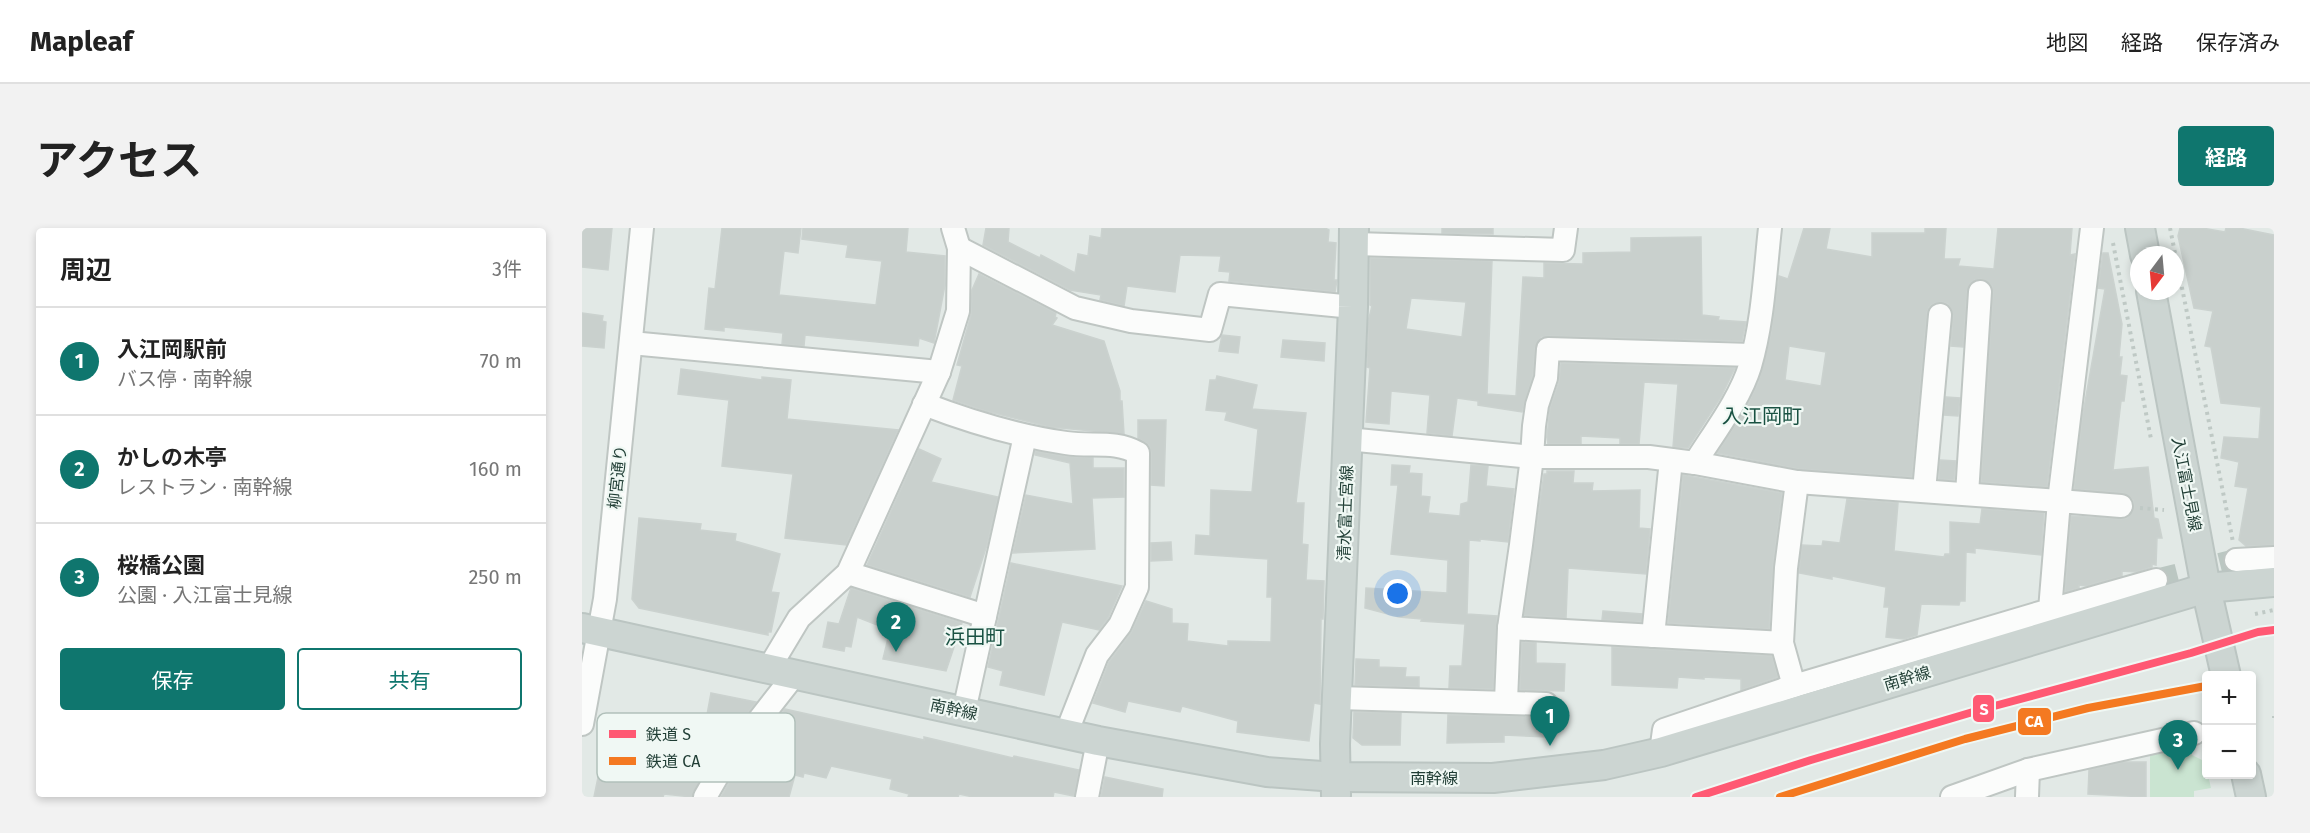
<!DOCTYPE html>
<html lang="ja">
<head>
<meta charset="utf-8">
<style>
	:root { --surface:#fff; --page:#f2f2f2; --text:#222; --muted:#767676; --line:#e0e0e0; --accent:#0f766e }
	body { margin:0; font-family:"Fira Sans","Noto Sans JP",sans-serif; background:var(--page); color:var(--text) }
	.controls { position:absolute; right:18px; bottom:18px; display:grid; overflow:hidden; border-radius:6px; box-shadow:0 3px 9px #0003 }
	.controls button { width:54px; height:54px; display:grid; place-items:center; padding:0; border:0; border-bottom:2px solid var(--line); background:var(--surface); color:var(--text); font:30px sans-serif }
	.compass { position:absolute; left:1548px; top:18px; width:54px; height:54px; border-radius:50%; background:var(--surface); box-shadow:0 3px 9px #0003; rotate:196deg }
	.you { position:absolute; left:816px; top:366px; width:21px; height:21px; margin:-15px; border:4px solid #fff; border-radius:50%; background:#1a73e8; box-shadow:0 0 0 9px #1a73e833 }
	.badge { display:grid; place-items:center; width:39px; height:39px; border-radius:50%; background:var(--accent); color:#fff; font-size:20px; font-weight:700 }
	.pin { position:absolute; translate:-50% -50px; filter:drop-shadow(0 2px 3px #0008) }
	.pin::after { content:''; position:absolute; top:32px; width:21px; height:18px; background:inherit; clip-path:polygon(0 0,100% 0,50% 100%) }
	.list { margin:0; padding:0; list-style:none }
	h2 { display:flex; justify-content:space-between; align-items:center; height:78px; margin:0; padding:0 24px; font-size:26px }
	h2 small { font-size:20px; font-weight:400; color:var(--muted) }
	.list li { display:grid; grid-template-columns:39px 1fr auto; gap:18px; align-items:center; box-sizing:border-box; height:108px; padding:0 24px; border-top:2px solid var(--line) }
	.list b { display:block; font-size:22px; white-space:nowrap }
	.list p { margin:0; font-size:20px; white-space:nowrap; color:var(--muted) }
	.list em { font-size:20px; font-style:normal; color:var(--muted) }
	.actions { display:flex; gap:12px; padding:18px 24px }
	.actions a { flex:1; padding:14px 0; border:2px solid var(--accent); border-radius:6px; text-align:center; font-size:21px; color:var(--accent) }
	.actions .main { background:var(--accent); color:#fff }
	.map { position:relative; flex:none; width:1692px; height:569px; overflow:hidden; border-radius:6px }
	header { display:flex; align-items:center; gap:36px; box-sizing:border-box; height:84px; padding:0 30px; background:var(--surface); border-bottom:2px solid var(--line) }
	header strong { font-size:28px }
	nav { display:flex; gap:33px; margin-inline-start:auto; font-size:21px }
	.intro { display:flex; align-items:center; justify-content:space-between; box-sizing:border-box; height:144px; padding:0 36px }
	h1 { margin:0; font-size:42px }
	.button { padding:15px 27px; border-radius:6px; background:var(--accent); color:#fff; font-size:21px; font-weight:700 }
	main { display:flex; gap:36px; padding:0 36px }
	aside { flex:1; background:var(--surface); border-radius:6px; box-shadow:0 3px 9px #0003 }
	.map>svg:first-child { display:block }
	.green { fill:#cae4d1 }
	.building { fill:#c9d0cd; stroke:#cbd2cf; stroke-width:1.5; fill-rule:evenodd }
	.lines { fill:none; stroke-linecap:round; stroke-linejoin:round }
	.minor-tunnel { stroke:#bbc7c2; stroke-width:22; stroke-dasharray:22 11; stroke-linecap:butt }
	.minor-casing { stroke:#bfc6c3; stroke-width:26 }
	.major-casing { stroke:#bbc5c2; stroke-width:32 }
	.path { stroke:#bfc9c5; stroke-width:4; stroke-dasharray:3 4.5; stroke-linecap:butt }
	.minor { stroke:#fbfcfb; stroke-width:22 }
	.major { stroke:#ccd5d2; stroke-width:28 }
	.rail-1-casing { stroke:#f0f8f4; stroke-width:12 }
	.rail-2-casing { stroke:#f0f8f4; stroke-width:12 }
	.rail-1 { stroke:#ff5973; stroke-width:8 }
	.rail-2 { stroke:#f47921; stroke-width:8 }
	.labels { text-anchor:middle; stroke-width:4.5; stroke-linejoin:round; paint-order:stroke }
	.street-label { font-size:16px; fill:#1f3d34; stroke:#f0f8f4 }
	.quarter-label { font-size:20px; fill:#195142; stroke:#f0f8f4 }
	.key { fill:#f0f8f4; stroke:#b1c0ba; stroke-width:1.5 }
	.key-label { font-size:16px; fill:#1f3d34 }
	.line-badge { stroke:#f0f8f4; stroke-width:2 }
	.badge-label { font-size:16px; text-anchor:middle; font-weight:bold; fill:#fff }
</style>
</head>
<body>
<header>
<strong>Mapleaf</strong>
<nav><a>地図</a><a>経路</a><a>保存済み</a></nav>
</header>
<div class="intro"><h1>アクセス</h1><a class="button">経路</a></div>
<main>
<aside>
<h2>周辺<small>3件</small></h2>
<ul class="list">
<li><span class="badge">1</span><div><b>入江岡駅前</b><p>バス停 · 南幹線</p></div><em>70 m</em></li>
<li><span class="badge">2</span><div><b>かしの木亭</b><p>レストラン · 南幹線</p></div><em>160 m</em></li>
<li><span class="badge">3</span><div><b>桜橋公園</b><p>公園 · 入江富士見線</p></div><em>250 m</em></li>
</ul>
<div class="actions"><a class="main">保存</a><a>共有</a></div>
</aside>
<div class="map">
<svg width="1692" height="569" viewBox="0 0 1692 569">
	<rect width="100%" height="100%" fill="#e2e9e6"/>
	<!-- green -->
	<polygon class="green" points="1608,518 1610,527 1624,534 1624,546 1626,547 1629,560 1612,563 1612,569 1568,569 1568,525"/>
	<!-- building -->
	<g class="building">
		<polygon points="0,0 30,0 26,42 0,39"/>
		<polygon points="140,0 219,0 216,25 202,23 197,67 294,77 300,33 264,29 266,17 220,11 221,0 326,0 324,24 363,28 363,57 352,115 337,110 336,118 223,107 222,118 200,116 201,105 142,99 142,103 123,101 127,60 133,61"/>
		<polygon points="404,0 427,0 426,14 458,30 459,27 493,45 496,26 506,28 508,8 519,10 520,0 743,0 747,2 746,14 754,15 752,52 755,52 753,64 647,53 648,44 637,43 639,28 598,27 593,64 545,58 542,78 518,72 519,67 488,62 401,17"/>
		<polygon points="860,0 911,0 911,6 860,5"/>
		<path d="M1222,0H1248L1244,21L1290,29V5H1343V0H1364L1362,31H1378L1376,38L1412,41L1416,0H1490L1488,27L1493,26L1465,259L1399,254L1411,65L1410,58L1399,51L1392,52L1385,63L1381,119L1369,118L1371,88L1366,76L1360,74L1353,75L1347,79L1345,85L1330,249L1217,241L1135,225L1163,182L1176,155L1189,106L1197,48L1206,51ZM1207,118L1244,124L1239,158L1203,152Z"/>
		<polygon points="1598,0 1620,0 1643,4 1644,0 1657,0 1692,7 1692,317 1664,318 1657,312 1666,260 1653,258 1657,234 1639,230 1642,209 1677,211 1679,179 1639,175 1629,119 1623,118 1631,83 1612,80 1596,8"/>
		<path d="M1119,9L1120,87L1137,89L1136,92L1164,94L1160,113L966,108L959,109L953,120L951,147L940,184L896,177V173L875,170L870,208L845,205L848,167L809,163L807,196L784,194L788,140L785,139L787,90L790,78L788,77V30L910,33L905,166L934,168L941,49L962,50V35L1001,36V25L1049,24V10ZM829,70L884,74L880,109L824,101Z"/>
		<polygon points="1521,25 1526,25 1540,96 1537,129 1540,129 1538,147 1545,148 1542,173 1539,173 1531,242 1566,239 1572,290 1576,291 1580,310 1575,310 1574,337 1570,336 1570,339 1554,344 1540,343 1540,348 1504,358 1497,357 1497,360 1483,364 1489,288 1539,291 1545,290 1552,280 1551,272 1541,265 1492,261 1500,191 1523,61 1516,60"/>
		<polygon points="397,46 474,85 473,89 475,90 470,97 522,113 538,163 538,173 540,173 542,206 468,199 404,183 371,172 380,138 375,137 389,87 390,62"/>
		<polygon points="0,85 21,88 20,93 24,94 22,120 0,118"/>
		<polygon points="640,107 658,109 656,125 637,123"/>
		<polygon points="701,112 743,115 742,133 699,129"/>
		<polygon points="979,135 1153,140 1139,169 1106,220 1091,219 1096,156 1062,154 1057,216 1038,216 1038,210 999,208 999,216 966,216 965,209 968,180 977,154"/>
		<polygon points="99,141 180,152 180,149 209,152 205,191 316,202 264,317 203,310 211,246 140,238 147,172 96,166"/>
		<polygon points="635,148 675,157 670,181 724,185 714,275 722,275 720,316 726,317 724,352 742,353 741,391 739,391 738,476 732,475 727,513 655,504 656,493 600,478 598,484 546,473 543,484 511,475 527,434 549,405 564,373 590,381 590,395 606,396 605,413 646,418 646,413 689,414 690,369 685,369 686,331 613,326 614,307 628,308 629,262 670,264 676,201 643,192 645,184 624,182 628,152 634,152"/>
		<polygon points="1364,169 1378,170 1376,188 1362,187"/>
		<polygon points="556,192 584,192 582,258 569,257 569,224 567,217 556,210"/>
		<polygon points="337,221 359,231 349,254 416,269 405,317 388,369 285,337"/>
		<polygon points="453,223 482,228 511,230 511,240 542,240 542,269 510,270 513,321 431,325 444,267 491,276 488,235 453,227"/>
		<polygon points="1358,232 1374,233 1372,252 1357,251"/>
		<polygon points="810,237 828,238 827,245 840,246 839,268 848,269 846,285 878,288 879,276 886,274 889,237 906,238 904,258 932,261 926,314 898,311 898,313 887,312 885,386 915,388 911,461 867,460 868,438 880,438 883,396 839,393 840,391 817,389 783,380 784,360 865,365 866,332 809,326 816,257 809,257"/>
		<polygon points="965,243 992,243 991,255 1011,255 1010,263 1058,262 1057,300 1068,301 1064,346 986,340 984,390 942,387 962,246 965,246"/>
		<polygon points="1101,247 1200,265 1191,338 1187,401 1086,395"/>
		<polygon points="1265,271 1316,275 1312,323 1362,329 1363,326 1368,326 1368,294 1398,296 1400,281 1462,285 1459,327 1393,320 1393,325 1384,324 1383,373 1378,373 1377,377 1339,376 1335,407 1322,411 1304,409 1307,379 1302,379 1304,359 1250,348 1250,351 1217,345 1220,317 1240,318 1241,313 1258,315"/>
		<polygon points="57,290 119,296 118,302 154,306 153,313 198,326 189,364 197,365 189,404 186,404 186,407 57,380 50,371"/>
		<polygon points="589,314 590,332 569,333 569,315"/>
		<polygon points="429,335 540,358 526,390 517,402 480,394 462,467 418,457 421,443 406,439"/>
		<polygon points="269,360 380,395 364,443 301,431 308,402 275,389 269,419 263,418 262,423 241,419 246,394 257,396"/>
		<polygon points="1021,383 1060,386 1059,394 1020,392"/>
		<polygon points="940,414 954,415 954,435 983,436 982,463 938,462"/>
		<polygon points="1030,419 1190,428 1196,449 1159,462 1159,451 1122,449 1122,451 1096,449 1095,460 1030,457"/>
		<polygon points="774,431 797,432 797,439 824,440 823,449 837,449 837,459 773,457"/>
		<polygon points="129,465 174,474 130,530 110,569 82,566 81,569 12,569 23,515 39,518 43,498 120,514"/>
		<polygon points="203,481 342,512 342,509 431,530 432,528 497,542 492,568 472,564 471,569 391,569 377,566 376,569 326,569 327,566 308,561 310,551 249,538 244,550 222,545 221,549 213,547 207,569 139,569 152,546"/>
		<polygon points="772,484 819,485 818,517 780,517 771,510"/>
		<polygon points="866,487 966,489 965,509 922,507 922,514 865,515"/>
		<polygon points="1542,534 1564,534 1564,569 1506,566 1507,542"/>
		<polygon points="523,549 581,561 580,569 519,569"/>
	</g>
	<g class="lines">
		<!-- minor-tunnel -->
		<polyline class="minor-tunnel" points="1574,352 1654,332"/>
		<!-- minor casing -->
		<g class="minor-casing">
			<g id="minor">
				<polyline points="773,16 981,22 984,0"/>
				<polyline points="377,20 493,80 549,93 628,102 638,66 771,79"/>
				<polyline points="49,115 357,144"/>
				<path d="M342,176C389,194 435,208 484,215C510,219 533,212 556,225L555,359L538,397L515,427L484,506"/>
				<polyline points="765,211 950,229 1067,229 1113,235 1215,254 1477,273 1510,0"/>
				<path d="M1113,235C1131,206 1158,171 1168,138C1181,94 1183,45 1188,0"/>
				<polyline points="1342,263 1358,87"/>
				<polyline points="1385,266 1398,64"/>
				<polyline points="1654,332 1692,330"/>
				<polyline points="266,345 403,388"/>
				<polyline points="1468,382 1574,352"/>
				<polyline points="927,400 1200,415"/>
				<polyline points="1071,408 1089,232"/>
				<polyline points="187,440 217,390 266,345 357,144 376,83 377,20 371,0"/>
				<polyline points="1212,458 1200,415 1204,340 1215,254"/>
				<polyline points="756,470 964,476"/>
				<polyline points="924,473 927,400 939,317 950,229 952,198 955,177 964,150 966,121 1170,127"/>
				<polyline points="382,483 443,208"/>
				<polyline points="0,496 23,371 60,0"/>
				<polyline points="1079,524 1082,502 1212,458 1468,382 1477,273 1539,278"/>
				<polyline points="123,569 141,538 213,446"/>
				<polyline points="505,569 516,513"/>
				<polyline points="1370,569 1446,542 1612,505"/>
				<polyline points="1445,569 1446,542"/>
			</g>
		</g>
		<!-- major casing -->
		<g class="major-casing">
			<g id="major">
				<polyline points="1558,0 1563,27"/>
				<polyline points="1569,63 1624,360 1644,448"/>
				<polyline points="0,400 516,513 685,544 754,549 911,550 1022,537 1079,524 1624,360 1692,354"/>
				<polyline points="1664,546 1669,569"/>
				<polyline points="754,567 753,516 771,79 772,0"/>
			</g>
		</g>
		<!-- path -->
		<g class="path">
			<polyline points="1588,0 1651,314"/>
			<polyline points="1531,15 1569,211"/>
			<polyline points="1558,280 1582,282"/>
			<polyline points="1673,386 1692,382"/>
			<polyline points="1692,488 1692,490"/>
		</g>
		<!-- minor -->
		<use href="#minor" class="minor"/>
		<!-- major -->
		<use href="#major" class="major"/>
		<!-- rail-1 casing -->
		<g class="rail-1-casing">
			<polyline id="rail-1" points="1114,569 1229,532 1401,481 1609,425 1676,404 1692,402"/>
		</g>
		<!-- rail-2 casing -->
		<g class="rail-2-casing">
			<polyline id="rail-2" points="1198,569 1383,511 1506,480 1624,458"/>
		</g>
		<!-- rail-1 -->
		<use href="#rail-1" class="rail-1"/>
		<!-- rail-2 -->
		<use href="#rail-2" class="rail-2"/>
	</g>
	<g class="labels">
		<!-- street labels -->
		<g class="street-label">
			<text transform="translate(35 249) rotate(-84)" y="6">柳宮通り</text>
			<text transform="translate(1605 256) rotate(79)" y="6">入江富士見線</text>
			<text transform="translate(763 285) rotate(-88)" y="6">清水富士宮線</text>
			<text transform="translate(1325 450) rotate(-17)" y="6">南幹線</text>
			<text transform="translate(372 481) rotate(12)" y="6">南幹線</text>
			<text x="852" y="556">南幹線</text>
		</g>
		<!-- quarter labels -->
		<g class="quarter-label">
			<text x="1180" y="195">入江岡町</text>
			<text x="393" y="416">浜田町</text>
		</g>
	</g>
	<!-- legend -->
	<rect x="15" y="485" width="198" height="69" rx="9" class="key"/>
	<rect x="27" y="502" width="27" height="8" fill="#ff5973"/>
	<rect x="27" y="529" width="27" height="8" fill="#f47921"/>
	<g class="key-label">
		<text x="64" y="512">鉄道 S</text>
		<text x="64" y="539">鉄道 CA</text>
	</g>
	<g class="line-badge">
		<rect x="1390" y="466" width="23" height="29" rx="6" fill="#ff5973"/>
		<rect x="1435" y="479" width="35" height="29" rx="6" fill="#f47921"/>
	</g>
	<g class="badge-label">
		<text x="1402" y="487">S</text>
		<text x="1452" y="499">CA</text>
	</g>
</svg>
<div class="controls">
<button>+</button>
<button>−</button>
</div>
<svg class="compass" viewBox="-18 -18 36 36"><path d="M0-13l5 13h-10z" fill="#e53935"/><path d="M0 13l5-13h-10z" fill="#767676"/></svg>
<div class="you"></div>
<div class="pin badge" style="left:968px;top:518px">1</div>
<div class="pin badge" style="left:314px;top:424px">2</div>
<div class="pin badge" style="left:1596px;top:542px">3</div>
</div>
</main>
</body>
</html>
